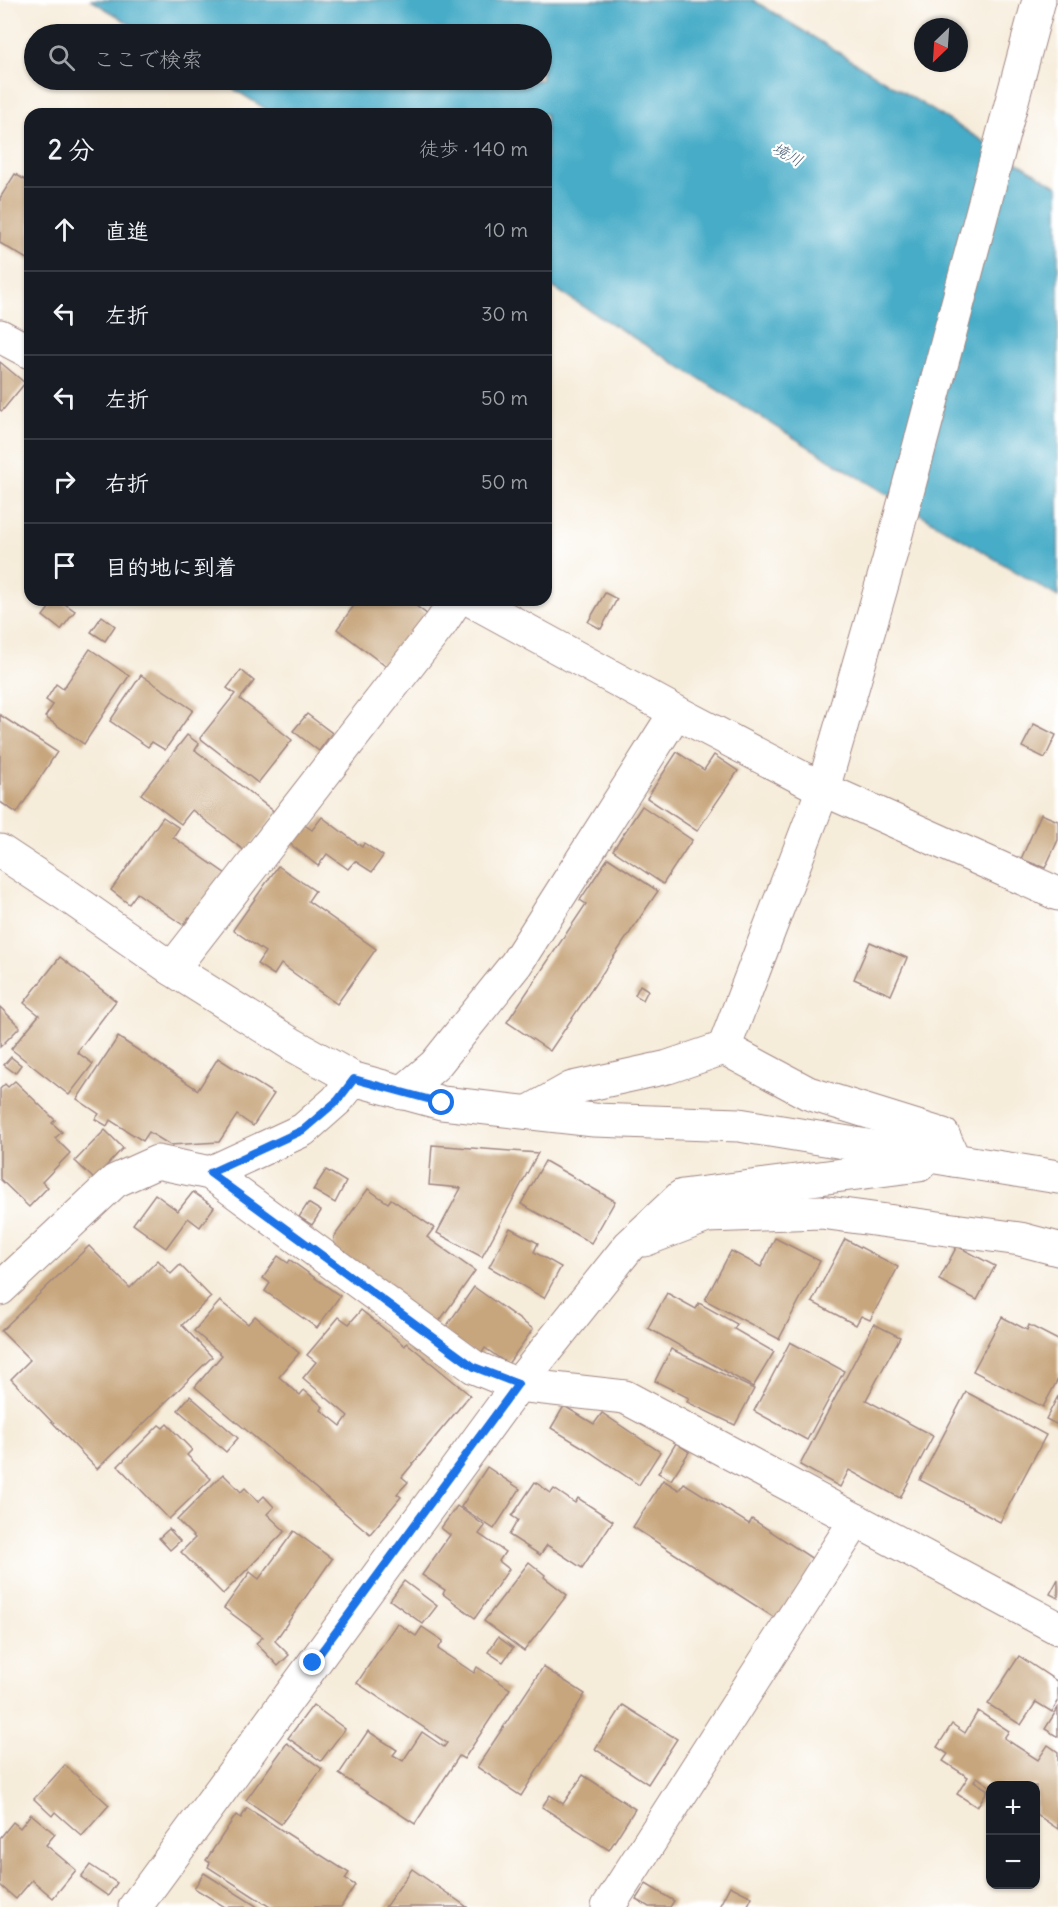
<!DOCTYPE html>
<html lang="ja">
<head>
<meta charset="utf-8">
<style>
	:root { --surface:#171b24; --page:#242831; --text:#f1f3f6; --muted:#9ea1a6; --line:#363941 }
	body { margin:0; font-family:Delius,"Klee One",sans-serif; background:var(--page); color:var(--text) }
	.controls { position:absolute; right:18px; bottom:18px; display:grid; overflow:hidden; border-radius:12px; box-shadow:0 2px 4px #0004 }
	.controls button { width:54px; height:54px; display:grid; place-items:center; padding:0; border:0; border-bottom:2px solid var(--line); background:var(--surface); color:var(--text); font:30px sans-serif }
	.compass { position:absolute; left:914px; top:18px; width:54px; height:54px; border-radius:50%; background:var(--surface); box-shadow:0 2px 4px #0004; rotate:205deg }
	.stop { position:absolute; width:18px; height:18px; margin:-14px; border:4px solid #1a73e8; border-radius:50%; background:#fff }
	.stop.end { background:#1a73e8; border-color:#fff; box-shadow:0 2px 6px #0008 }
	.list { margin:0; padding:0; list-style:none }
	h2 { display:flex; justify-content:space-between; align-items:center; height:78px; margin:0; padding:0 24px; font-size:26px }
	h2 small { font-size:20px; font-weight:400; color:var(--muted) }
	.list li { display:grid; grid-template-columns:39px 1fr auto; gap:18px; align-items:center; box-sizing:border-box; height:84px; padding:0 24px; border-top:2px solid var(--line) }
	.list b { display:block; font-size:22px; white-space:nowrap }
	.list em { font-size:20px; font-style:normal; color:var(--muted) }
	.icon { flex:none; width:33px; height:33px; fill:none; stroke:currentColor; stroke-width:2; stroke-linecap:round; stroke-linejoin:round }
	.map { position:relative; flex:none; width:1058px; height:1907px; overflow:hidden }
	.search { position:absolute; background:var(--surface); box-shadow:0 2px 4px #0004; left:24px; top:24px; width:528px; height:66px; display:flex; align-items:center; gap:15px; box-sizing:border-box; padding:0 21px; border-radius:33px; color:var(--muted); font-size:22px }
	.panel { position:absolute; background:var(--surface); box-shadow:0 2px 4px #0004; left:24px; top:108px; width:528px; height:498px; border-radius:18px }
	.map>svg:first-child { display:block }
	.water { fill:#47acc7; stroke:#486679; stroke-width:1.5 }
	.building { fill:#c7a67d }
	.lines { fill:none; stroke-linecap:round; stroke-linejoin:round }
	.minor-casing { stroke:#a08682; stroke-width:35 }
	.tertiary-casing { stroke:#a08682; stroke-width:35 }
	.minor { stroke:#fff; stroke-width:33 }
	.tertiary { stroke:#fff; stroke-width:33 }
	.route { stroke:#1a73e8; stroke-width:8 }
	.labels { text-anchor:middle; stroke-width:4.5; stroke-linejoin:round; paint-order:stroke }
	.water-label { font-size:16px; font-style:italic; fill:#495e71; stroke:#fff }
</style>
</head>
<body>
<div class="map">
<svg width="1058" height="1907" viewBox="0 0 1058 1907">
	<rect width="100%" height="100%" fill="#fff"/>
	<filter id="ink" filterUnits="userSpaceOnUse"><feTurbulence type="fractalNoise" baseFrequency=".0167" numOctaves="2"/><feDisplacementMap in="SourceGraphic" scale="12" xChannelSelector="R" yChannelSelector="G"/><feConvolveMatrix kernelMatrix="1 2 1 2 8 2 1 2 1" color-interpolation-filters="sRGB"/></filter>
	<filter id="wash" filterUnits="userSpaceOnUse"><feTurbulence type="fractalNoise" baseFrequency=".008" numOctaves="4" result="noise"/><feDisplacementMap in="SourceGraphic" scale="24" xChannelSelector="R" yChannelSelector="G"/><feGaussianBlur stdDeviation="1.35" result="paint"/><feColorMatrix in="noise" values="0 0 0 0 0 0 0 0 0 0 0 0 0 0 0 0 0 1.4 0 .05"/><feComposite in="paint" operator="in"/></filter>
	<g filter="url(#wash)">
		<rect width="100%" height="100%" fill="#f6ecda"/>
		<!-- water -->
		<polygon class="water" points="91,0 753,0 1058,187 1058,597 809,447 546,283 546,114 274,114 219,80 542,80 542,34 146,34"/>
		<g id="blocks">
			<!-- building -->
			<g class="building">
				<polygon points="15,174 30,183 30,261 0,243 0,198"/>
				<polygon points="0,362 25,383 2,411 0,410"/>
				<polygon points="605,593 617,599 601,629 588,622"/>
				<polygon points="55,600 59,600 75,611 61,630 43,616"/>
				<polygon points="358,600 408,600 428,615 388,668 337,629"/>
				<polygon points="102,616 115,626 105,641 91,632"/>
				<polygon points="90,649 129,676 84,744 45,717 53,705 46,700 56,684 63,689"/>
				<polygon points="241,670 254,681 240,699 292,740 258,783 200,738 235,694 227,688"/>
				<polygon points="141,675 193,710 165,750 152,742 148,747 110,721"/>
				<polygon points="307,714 332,733 319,751 293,731"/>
				<polygon points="0,715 57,752 17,813 0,802"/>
				<polygon points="1034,724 1056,735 1045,758 1022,747"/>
				<polygon points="187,735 199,744 195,750 276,813 246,852 192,810 181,824 141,794"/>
				<polygon points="677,752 704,770 714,755 738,771 697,831 647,798"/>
				<polygon points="642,806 692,840 663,884 613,850"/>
				<polygon points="1041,814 1058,821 1058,840 1045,868 1021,859"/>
				<polygon points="163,817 179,828 173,837 226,874 193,920 189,917 183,925 137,893 129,904 111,890"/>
				<polygon points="322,817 362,847 364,843 383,856 372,872 355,861 348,869 327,854 318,866 289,843 303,824 312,830"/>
				<polygon points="608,858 658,891 550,1051 507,1022 586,904 580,900"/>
				<polygon points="278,866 315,891 308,901 376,949 337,1004 281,964 274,975 257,964 265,952 233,930"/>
				<polygon points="870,942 907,958 891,995 854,979"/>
				<polygon points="60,957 116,1001 77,1052 93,1064 69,1095 11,1049 39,1015 24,1003"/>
				<polygon points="640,985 648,990 643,1000 635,995"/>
				<polygon points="0,1007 20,1027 0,1047"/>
				<polygon points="118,1037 198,1090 218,1058 274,1094 253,1126 237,1115 219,1142 170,1145 149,1132 143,1141 110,1120 107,1126 95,1119 99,1114 77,1099"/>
				<polygon points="11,1057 21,1065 15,1073 4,1065"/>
				<polygon points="15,1081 55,1120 52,1123 62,1132 55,1138 70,1153 42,1182 48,1187 29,1207 0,1179 0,1089 5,1084 8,1087"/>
				<polygon points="105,1130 123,1148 94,1179 75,1161"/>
				<polygon points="432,1145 538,1153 482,1257 437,1233 461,1188 429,1185"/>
				<polygon points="545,1161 615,1201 591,1243 521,1204"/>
				<polygon points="326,1170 346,1182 335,1203 313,1190"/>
				<polygon points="368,1189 388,1203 391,1199 434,1228 427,1237 475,1271 436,1326 336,1256 334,1237"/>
				<polygon points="193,1192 214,1207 200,1227 188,1218 166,1248 133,1224 155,1194 178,1211"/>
				<polygon points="308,1203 321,1211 312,1225 299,1217"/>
				<polygon points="510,1228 538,1243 534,1252 561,1267 544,1298 489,1267"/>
				<polygon points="775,1238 820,1261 779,1339 705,1300 731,1251 761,1267"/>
				<polygon points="845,1239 898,1267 870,1320 861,1316 856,1325 812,1302"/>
				<polygon points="89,1246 130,1288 158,1260 171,1274 180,1265 211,1297 182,1325 212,1357 97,1469 11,1379 30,1360 1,1331"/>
				<polygon points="957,1246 995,1266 977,1300 939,1280"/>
				<polygon points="278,1256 288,1263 290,1260 340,1296 317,1328 265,1291 270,1283 263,1278"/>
				<polygon points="474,1287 533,1329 508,1364 485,1348 479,1357 443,1331"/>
				<polygon points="667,1293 696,1309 699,1303 737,1324 734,1329 774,1352 753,1387 648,1328"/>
				<polygon points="220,1301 248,1324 255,1316 299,1353 279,1377 300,1395 304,1390 323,1407 321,1410 341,1426 348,1416 303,1378 316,1362 307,1355 339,1317 349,1324 361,1310 405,1346 407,1343 470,1395 402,1477 408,1482 397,1494 401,1497 370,1534 195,1387 222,1355 194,1331"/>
				<polygon points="1002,1317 1027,1330 1029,1325 1058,1340 1058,1379 1043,1407 973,1371"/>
				<polygon points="874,1324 900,1337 866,1400 933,1436 900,1498 849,1470 840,1487 800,1465"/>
				<polygon points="790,1342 844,1371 807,1440 754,1411"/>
				<polygon points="671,1349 754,1389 735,1425 687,1402 689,1398 655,1381"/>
				<polygon points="966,1392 1046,1435 1000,1522 920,1480"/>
				<polygon points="190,1396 238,1438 226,1452 178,1410"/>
				<polygon points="1058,1396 1058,1425 1046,1419"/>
				<polygon points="564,1406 594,1424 602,1413 660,1452 639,1485 584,1448 551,1428"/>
				<polygon points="167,1424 192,1450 187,1455 211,1479 169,1519 118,1466 159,1425 163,1428"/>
				<polygon points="676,1443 689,1452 671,1480 658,1473"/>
				<polygon points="487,1467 520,1489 494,1529 461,1507"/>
				<polygon points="223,1474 241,1492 245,1488 258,1502 264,1496 274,1507 267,1514 285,1531 223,1594 181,1552 195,1538 177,1520"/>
				<polygon points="663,1480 679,1490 684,1483 749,1524 752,1519 816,1561 778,1620 633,1527"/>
				<polygon points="535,1482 551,1493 554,1489 575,1503 578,1498 613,1521 582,1568 547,1545 540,1555 509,1535 518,1520 512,1516"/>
				<polygon points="457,1506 485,1526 479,1534 505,1552 499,1561 509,1569 475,1618 443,1594 445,1590 422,1575 450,1535 441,1528"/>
				<polygon points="169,1529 180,1541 170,1550 159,1538"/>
				<polygon points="294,1531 332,1559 275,1641 289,1655 278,1666 256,1643 263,1637 224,1608 250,1572 259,1579"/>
				<polygon points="529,1562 545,1575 544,1577 567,1595 524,1651 484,1621"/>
				<polygon points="1058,1579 1058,1598 1050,1594"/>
				<polygon points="404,1581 437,1606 423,1624 390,1600"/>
				<polygon points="397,1623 416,1636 422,1627 443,1641 438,1649 474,1673 477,1667 510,1689 464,1759 459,1756 415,1824 339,1774 368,1731 397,1750 393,1755 403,1761 422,1732 444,1747 447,1743 357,1683"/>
				<polygon points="498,1637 513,1648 503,1662 488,1652"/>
				<polygon points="1019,1656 1058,1682 1058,1702 1052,1712 1036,1702 1021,1725 988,1704"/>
				<polygon points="543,1667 585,1694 521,1796 477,1767"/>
				<polygon points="313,1705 345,1729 321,1761 288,1738"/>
				<polygon points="623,1705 677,1739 648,1784 595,1749"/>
				<polygon points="1058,1708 1058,1737 1045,1729"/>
				<polygon points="978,1711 1009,1731 1004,1738 1038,1760 1048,1745 1058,1752 1058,1829 1036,1814 1036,1786 990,1786 977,1777 974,1781 988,1790 977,1807 957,1794 968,1777 943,1761 948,1754 937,1747 952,1724 965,1733"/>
				<polygon points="287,1743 322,1769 281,1824 246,1800"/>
				<polygon points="65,1765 109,1805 82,1836 55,1812 52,1816 34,1799"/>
				<polygon points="583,1775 635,1809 609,1850 542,1807 550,1795 563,1804"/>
				<polygon points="247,1808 349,1873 345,1879 355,1885 341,1907 270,1907 208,1867 210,1863 206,1860 236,1815 241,1818"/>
				<polygon points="31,1814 55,1834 46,1845 76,1870 53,1898 32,1880 16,1899 0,1885 0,1838 13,1822 20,1828"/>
				<polygon points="90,1865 117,1883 108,1896 81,1877"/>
				<polygon points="412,1869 467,1907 385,1907"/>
				<polygon points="204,1873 258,1907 225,1907 194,1888"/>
				<polygon points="646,1884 674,1901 670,1907 649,1907 636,1899"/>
				<polygon points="730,1886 752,1897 747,1907 719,1907"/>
			</g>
		</g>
	</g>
	<g filter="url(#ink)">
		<use href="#blocks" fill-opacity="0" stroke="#a08682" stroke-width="1.5"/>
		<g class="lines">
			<!-- minor casing -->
			<g class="minor-casing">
				<g id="minor">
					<polyline points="0,336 30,352"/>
					<polyline points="471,600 676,712 823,789 1058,894"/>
					<polyline points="0,851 68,896 172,969 293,1045 354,1079 442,1103 594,1120 739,1125 1058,1177"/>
					<polyline points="172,969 441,623 456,600"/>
					<polyline points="402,1093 435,1065 516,964 676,712"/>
					<polyline points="529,1112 572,1088 668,1067 724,1048 808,1093 943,1135 954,1160"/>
					<polyline points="210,1173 303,1130 337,1100 354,1079"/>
					<polyline points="644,1240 707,1216 821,1212 1020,1239 1058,1249"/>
					<polyline points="0,1289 115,1181 157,1162 210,1173 474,1367 518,1385 625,1397 1058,1628"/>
					<polyline points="518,1385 629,1246 682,1196 919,1165"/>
					<polyline points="608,1907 856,1520"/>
				</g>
			</g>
			<!-- tertiary casing -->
			<g class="tertiary-casing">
				<g id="tertiary">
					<polyline points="724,1048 823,789 889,560 1039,0"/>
					<polyline points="135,1907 518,1385"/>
				</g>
			</g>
			<!-- minor -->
			<use href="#minor" class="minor"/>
			<!-- tertiary -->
			<use href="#tertiary" class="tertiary"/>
		</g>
	</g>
	<g class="lines" filter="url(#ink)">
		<!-- route -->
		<polyline class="route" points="313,1663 518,1384 474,1367 210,1173 303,1130 338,1100 354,1079 442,1103"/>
	</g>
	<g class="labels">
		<!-- water labels -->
		<g class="water-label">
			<text transform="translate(788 154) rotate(29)" y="6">境川</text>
		</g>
	</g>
</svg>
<div class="controls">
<button>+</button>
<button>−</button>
</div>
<svg class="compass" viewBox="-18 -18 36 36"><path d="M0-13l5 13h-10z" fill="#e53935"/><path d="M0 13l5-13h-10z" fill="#9ea1a6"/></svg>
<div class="stop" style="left:442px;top:1103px"></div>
<div class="stop end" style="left:313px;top:1663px"></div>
<div class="search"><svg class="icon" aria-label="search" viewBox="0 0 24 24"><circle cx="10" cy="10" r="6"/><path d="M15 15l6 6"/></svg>ここで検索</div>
<section class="panel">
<h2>2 分<small>徒歩 · 140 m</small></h2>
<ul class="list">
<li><svg class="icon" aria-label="ahead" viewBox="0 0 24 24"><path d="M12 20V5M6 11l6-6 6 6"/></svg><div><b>直進</b></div><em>10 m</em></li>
<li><svg class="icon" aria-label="left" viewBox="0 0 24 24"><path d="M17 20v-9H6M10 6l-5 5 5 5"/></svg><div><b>左折</b></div><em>30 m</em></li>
<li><svg class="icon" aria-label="left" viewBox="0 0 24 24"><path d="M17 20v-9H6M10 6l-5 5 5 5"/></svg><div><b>左折</b></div><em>50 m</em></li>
<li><svg class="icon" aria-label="right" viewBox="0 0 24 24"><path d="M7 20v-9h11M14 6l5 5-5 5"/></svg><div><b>右折</b></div><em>50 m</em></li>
<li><svg class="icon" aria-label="arrive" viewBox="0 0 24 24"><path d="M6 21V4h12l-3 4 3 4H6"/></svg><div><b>目的地に到着</b></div></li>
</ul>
</section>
</div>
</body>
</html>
